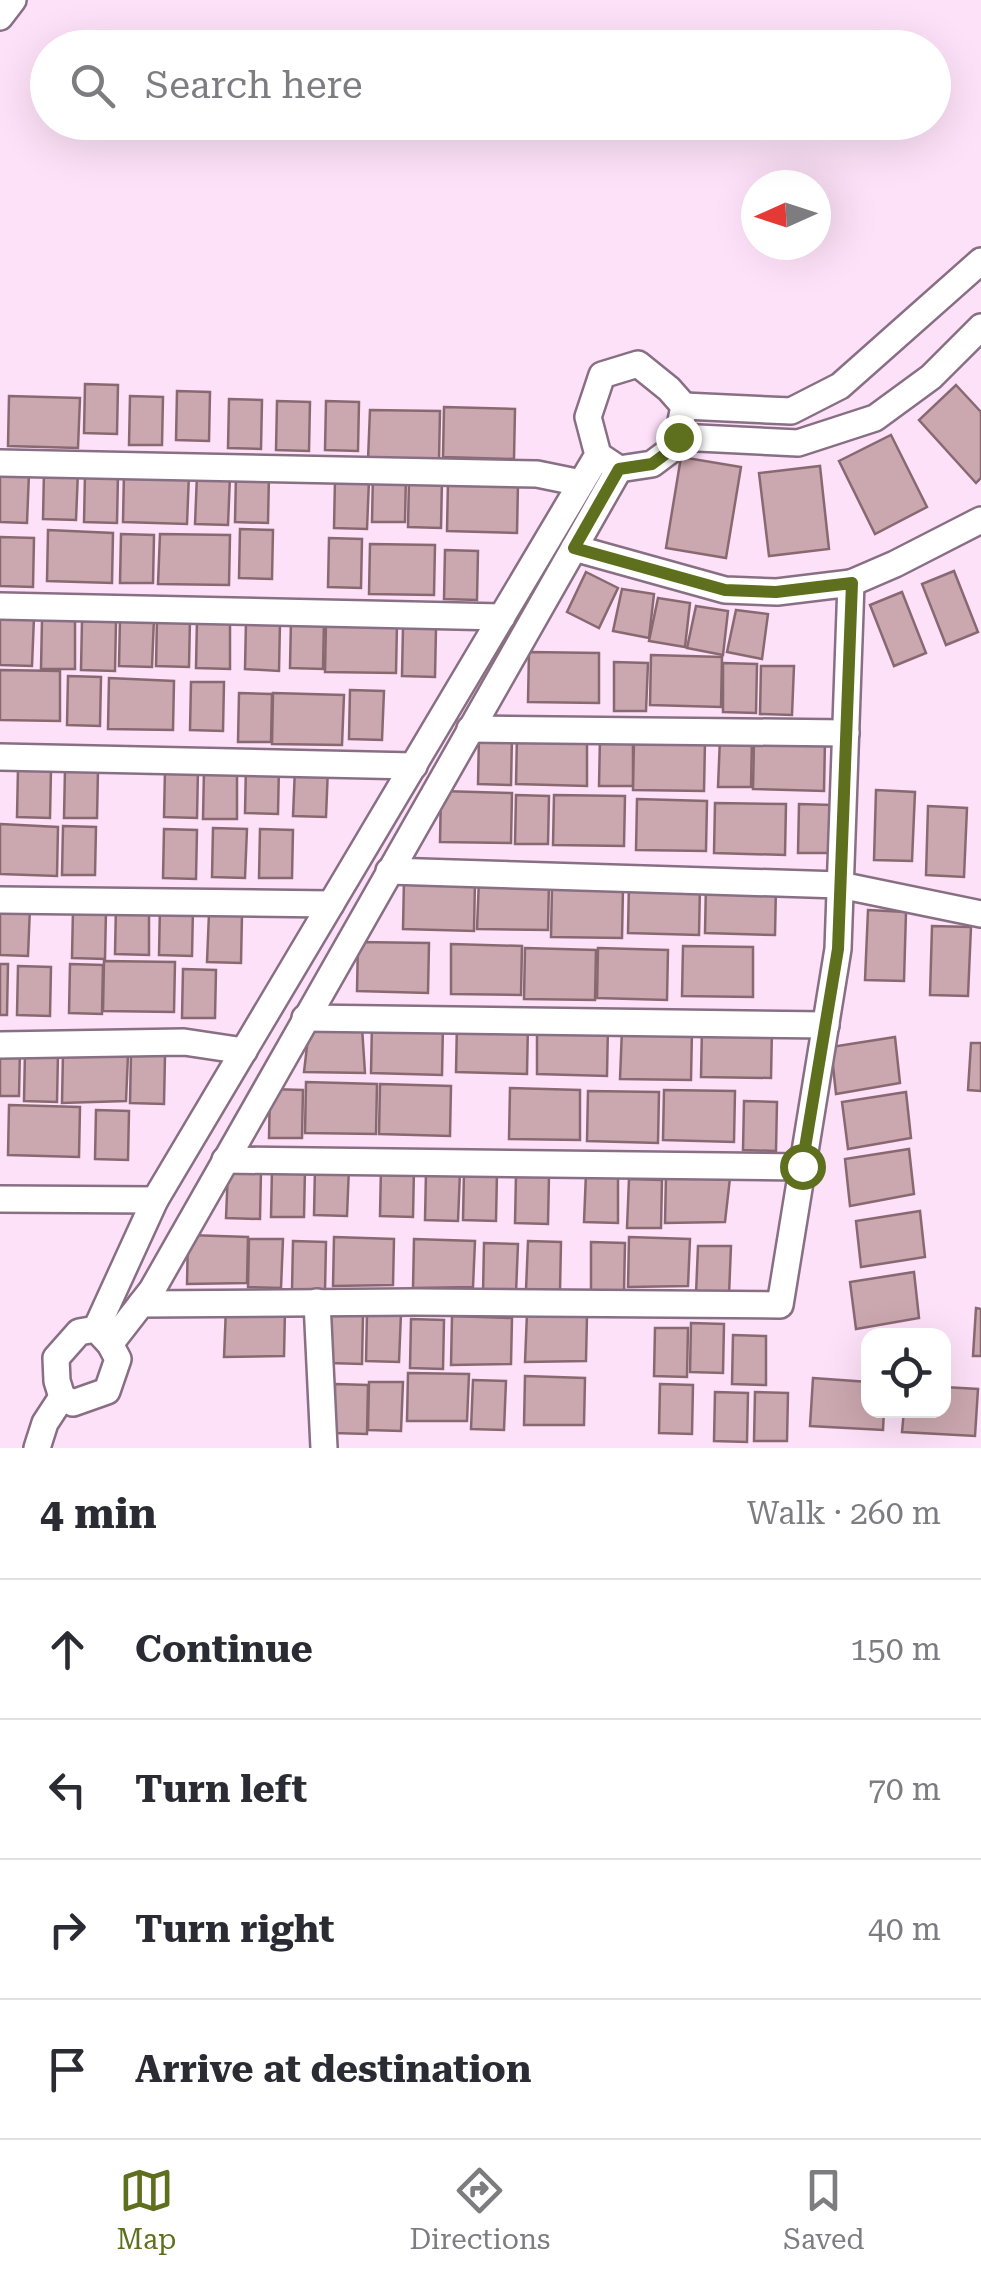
<!DOCTYPE html>
<html lang="en">
<head>
<meta charset="utf-8">
<style>
	:root { --surface:#fff; --page:#f7f7f7; --text:#2b2b33; --muted:#7c7c81; --line:#e1e1e2; --accent:#5e6f1d }
	body { margin:0; font-family:"Roboto Serif",serif; background:var(--page); color:var(--text) }
	.controls { position:absolute; right:30px; bottom:30px; display:grid; overflow:hidden; border-radius:20px; box-shadow:0 10px 40px #0002 }
	.controls button { width:90px; height:90px; display:grid; place-items:center; padding:0; border:0; border-bottom:2px solid var(--line); background:var(--surface); color:var(--text); font:50px sans-serif }
	.compass { position:absolute; left:741px; top:170px; width:90px; height:90px; border-radius:50%; background:var(--surface); box-shadow:0 10px 40px #0002; rotate:267deg }
	.stop { position:absolute; width:30px; height:30px; margin:-22px; border:8px solid #5e6f1d; border-radius:50%; background:#fff }
	.stop.end { background:#5e6f1d; border-color:#fff; box-shadow:0 2px 10px #0008 }
	.list { margin:0; padding:0; list-style:none }
	h2 { display:flex; justify-content:space-between; align-items:center; height:130px; margin:0; padding:0 40px; font-size:42px }
	h2 small { font-size:32px; font-weight:400; color:var(--muted) }
	.list li { display:grid; grid-template-columns:65px 1fr auto; gap:30px; align-items:center; box-sizing:border-box; height:140px; padding:0 40px; border-top:2px solid var(--line) }
	.list b { display:block; font-size:38px; white-space:nowrap }
	.list em { font-size:32px; font-style:normal; color:var(--muted) }
	.icon { flex:none; width:55px; height:55px; fill:none; stroke:currentColor; stroke-width:2; stroke-linecap:round; stroke-linejoin:round }
	.map { position:relative; flex:none; width:981px; height:1448px; overflow:hidden }
	.search { position:absolute; background:var(--surface); box-shadow:0 10px 40px #0002; left:30px; right:30px; top:30px; height:110px; display:flex; align-items:center; gap:25px; box-sizing:border-box; padding:0 35px; border-radius:55px; color:var(--muted); font-size:38px }
	.sheet { height:690px; background:var(--surface) }
	nav { display:flex; justify-content:space-around; align-items:center; box-sizing:border-box; height:140px; border-top:2px solid var(--line); background:var(--surface); font-size:28px; color:var(--muted) }
	nav a { display:grid; justify-items:center; gap:5px }
	nav .on { color:var(--accent) }
	.map>svg:first-child { display:block }
	.building { fill:#cba7af; stroke:#896971; stroke-width:2.5 }
	.lines { fill:none; stroke-linecap:round; stroke-linejoin:round }
	.street-casing { stroke:#886f83; stroke-width:30 }
	.street { stroke:#fff; stroke-width:25 }
	.route { stroke:#5e6f1d; stroke-width:12 }
</style>
</head>
<body>
<div class="map">
<svg width="981" height="1448" viewBox="0 0 981 1448">
	<rect width="100%" height="100%" fill="#fde1f8"/>
	<!-- building -->
	<g class="building">
		<polygon points="85,384 118,385 117,434 84,433"/>
		<polygon points="956,385 981,412 981,478 976,483 919,420"/>
		<polygon points="177,391 210,392 209,441 176,440"/>
		<polygon points="9,396 80,398 78,448 8,446"/>
		<polygon points="130,396 163,397 162,445 129,445"/>
		<polygon points="229,399 262,400 261,449 228,448"/>
		<polygon points="277,401 310,402 309,451 276,450"/>
		<polygon points="326,401 359,402 358,451 325,450"/>
		<polygon points="444,407 515,409 514,459 443,457"/>
		<polygon points="370,410 440,411 439,461 368,460"/>
		<polygon points="891,435 927,507 875,534 839,461"/>
		<polygon points="681,457 741,467 726,558 666,548"/>
		<polygon points="820,466 829,549 769,556 759,473"/>
		<polygon points="44,470 78,471 76,520 43,519"/>
		<polygon points="0,472 29,473 27,523 0,522"/>
		<polygon points="124,472 189,474 187,524 123,522"/>
		<polygon points="85,473 118,474 117,523 84,522"/>
		<polygon points="236,473 269,474 268,523 235,522"/>
		<polygon points="373,473 406,474 405,522 372,522"/>
		<polygon points="197,475 230,476 228,525 195,524"/>
		<polygon points="335,479 369,480 367,529 334,528"/>
		<polygon points="409,479 442,479 441,528 408,527"/>
		<polygon points="448,481 518,483 517,533 447,531"/>
		<polygon points="240,529 273,530 272,579 239,578"/>
		<polygon points="48,530 113,533 112,583 47,581"/>
		<polygon points="121,534 154,535 153,583 120,583"/>
		<polygon points="160,534 230,535 229,585 158,584"/>
		<polygon points="0,537 34,538 33,587 0,586"/>
		<polygon points="329,538 362,539 361,588 328,587"/>
		<polygon points="370,544 435,545 434,595 369,594"/>
		<polygon points="445,550 478,551 477,600 444,599"/>
		<polygon points="954,571 978,632 946,645 922,584"/>
		<polygon points="586,572 618,588 599,628 567,612"/>
		<polygon points="622,589 654,594 649,638 613,631"/>
		<polygon points="902,592 926,653 894,666 870,605"/>
		<polygon points="658,598 690,603 685,647 649,641"/>
		<polygon points="696,606 728,611 723,655 687,648"/>
		<polygon points="736,610 768,614 762,659 727,652"/>
		<polygon points="0,617 34,617 32,666 0,665"/>
		<polygon points="120,618 154,618 152,667 119,666"/>
		<polygon points="157,618 190,618 189,667 156,666"/>
		<polygon points="197,619 230,620 230,669 196,668"/>
		<polygon points="291,619 324,620 323,669 290,668"/>
		<polygon points="42,620 75,621 75,669 41,669"/>
		<polygon points="82,621 116,622 115,671 81,670"/>
		<polygon points="246,621 280,622 279,671 245,669"/>
		<polygon points="326,621 397,623 396,673 325,672"/>
		<polygon points="403,627 436,628 435,677 402,676"/>
		<polygon points="529,652 599,653 599,703 528,702"/>
		<polygon points="651,655 722,657 721,707 650,705"/>
		<polygon points="614,662 648,663 646,711 614,711"/>
		<polygon points="723,663 757,664 756,713 723,712"/>
		<polygon points="761,666 794,666 792,715 760,714"/>
		<polygon points="0,670 60,671 60,721 0,720"/>
		<polygon points="68,676 101,677 100,726 67,725"/>
		<polygon points="109,678 174,681 173,730 108,729"/>
		<polygon points="191,682 224,682 223,731 190,730"/>
		<polygon points="350,690 384,691 382,740 349,739"/>
		<polygon points="239,693 272,694 271,742 238,742"/>
		<polygon points="273,693 344,695 342,745 272,744"/>
		<polygon points="517,734 587,736 587,786 516,784"/>
		<polygon points="479,736 512,736 511,785 478,784"/>
		<polygon points="600,737 633,738 633,786 599,786"/>
		<polygon points="720,738 752,739 751,787 718,787"/>
		<polygon points="754,739 825,740 824,791 753,789"/>
		<polygon points="634,740 705,741 704,791 633,790"/>
		<polygon points="246,764 279,765 278,814 245,813"/>
		<polygon points="18,768 51,769 50,818 17,817"/>
		<polygon points="295,768 328,768 326,817 293,816"/>
		<polygon points="65,769 98,770 97,818 64,818"/>
		<polygon points="165,769 198,769 197,818 164,817"/>
		<polygon points="204,770 237,770 237,819 203,819"/>
		<polygon points="876,790 915,792 912,861 874,860"/>
		<polygon points="441,791 512,793 511,843 440,842"/>
		<polygon points="516,795 549,796 548,844 515,844"/>
		<polygon points="554,795 625,796 624,846 553,845"/>
		<polygon points="637,799 707,801 706,851 636,850"/>
		<polygon points="715,803 786,804 785,855 714,853"/>
		<polygon points="799,804 832,805 831,853 798,853"/>
		<polygon points="928,806 967,808 964,877 926,875"/>
		<polygon points="0,824 58,827 57,876 0,874"/>
		<polygon points="63,826 96,827 95,875 62,875"/>
		<polygon points="213,828 247,829 245,878 212,877"/>
		<polygon points="164,829 197,830 196,879 163,878"/>
		<polygon points="260,829 293,830 292,878 259,878"/>
		<polygon points="404,879 475,880 474,931 403,929"/>
		<polygon points="479,879 549,880 548,930 477,929"/>
		<polygon points="629,883 700,885 699,935 628,933"/>
		<polygon points="706,883 776,885 775,935 705,933"/>
		<polygon points="552,887 623,888 622,938 551,937"/>
		<polygon points="116,905 149,906 149,955 115,954"/>
		<polygon points="0,906 30,907 28,956 0,955"/>
		<polygon points="160,906 193,908 192,956 159,955"/>
		<polygon points="73,909 106,910 105,959 72,958"/>
		<polygon points="868,910 906,912 904,981 865,980"/>
		<polygon points="209,913 242,914 241,963 207,962"/>
		<polygon points="932,926 971,927 968,996 930,995"/>
		<polygon points="358,942 429,943 428,993 357,991"/>
		<polygon points="451,944 522,946 521,995 451,994"/>
		<polygon points="683,946 753,947 753,997 682,996"/>
		<polygon points="525,948 596,950 595,1000 524,999"/>
		<polygon points="598,948 668,950 667,1000 597,998"/>
		<polygon points="104,961 175,962 174,1012 103,1011"/>
		<polygon points="0,964 8,964 7,1015 0,1015"/>
		<polygon points="70,964 103,965 102,1014 69,1013"/>
		<polygon points="18,966 51,967 50,1016 17,1015"/>
		<polygon points="183,969 216,970 215,1018 182,1018"/>
		<polygon points="457,1022 528,1023 527,1074 456,1072"/>
		<polygon points="372,1023 443,1024 442,1075 371,1073"/>
		<polygon points="537,1024 608,1025 607,1076 537,1074"/>
		<polygon points="702,1026 772,1028 771,1078 701,1077"/>
		<polygon points="362,1027 365,1073 304,1072 309,1029"/>
		<polygon points="622,1029 692,1030 691,1080 620,1079"/>
		<polygon points="895,1037 900,1083 836,1094 831,1047"/>
		<polygon points="971,1043 981,1043 981,1091 968,1090"/>
		<polygon points="0,1047 20,1048 19,1096 0,1096"/>
		<polygon points="25,1052 58,1053 57,1102 24,1101"/>
		<polygon points="63,1053 128,1055 126,1101 62,1103"/>
		<polygon points="131,1054 165,1055 164,1104 130,1103"/>
		<polygon points="306,1082 377,1084 376,1134 305,1133"/>
		<polygon points="380,1084 451,1086 450,1136 379,1134"/>
		<polygon points="510,1088 580,1090 580,1140 509,1139"/>
		<polygon points="270,1089 303,1090 302,1138 269,1138"/>
		<polygon points="664,1090 735,1091 734,1142 663,1140"/>
		<polygon points="588,1091 659,1092 658,1143 587,1141"/>
		<polygon points="906,1092 911,1138 848,1149 842,1102"/>
		<polygon points="744,1101 777,1102 776,1151 743,1150"/>
		<polygon points="9,1105 80,1107 79,1157 8,1155"/>
		<polygon points="96,1110 129,1111 128,1160 95,1159"/>
		<polygon points="909,1149 914,1194 850,1206 845,1159"/>
		<polygon points="315,1167 349,1167 347,1216 314,1215"/>
		<polygon points="381,1167 414,1168 413,1217 380,1216"/>
		<polygon points="272,1168 305,1169 304,1217 271,1217"/>
		<polygon points="228,1170 261,1170 260,1219 226,1218"/>
		<polygon points="464,1171 497,1172 496,1221 463,1220"/>
		<polygon points="426,1172 460,1172 458,1221 425,1220"/>
		<polygon points="586,1173 618,1174 618,1223 584,1222"/>
		<polygon points="516,1174 549,1175 548,1224 515,1223"/>
		<polygon points="666,1174 730,1178 725,1222 665,1223"/>
		<polygon points="629,1179 662,1180 661,1228 627,1228"/>
		<polygon points="920,1211 925,1257 861,1267 856,1221"/>
		<polygon points="188,1235 248,1237 247,1283 187,1284"/>
		<polygon points="334,1237 394,1239 393,1285 333,1286"/>
		<polygon points="629,1237 690,1239 688,1286 628,1287"/>
		<polygon points="249,1239 283,1239 281,1288 248,1287"/>
		<polygon points="414,1239 475,1241 473,1287 413,1288"/>
		<polygon points="293,1241 326,1242 325,1291 292,1290"/>
		<polygon points="528,1241 561,1242 560,1291 526,1290"/>
		<polygon points="591,1242 625,1243 624,1292 591,1291"/>
		<polygon points="484,1243 518,1244 516,1293 483,1293"/>
		<polygon points="698,1246 731,1246 729,1295 696,1294"/>
		<polygon points="914,1272 919,1318 856,1329 850,1282"/>
		<polygon points="226,1308 285,1310 284,1356 224,1357"/>
		<polygon points="976,1308 981,1309 981,1356 973,1356"/>
		<polygon points="367,1312 401,1313 399,1362 366,1361"/>
		<polygon points="527,1313 587,1315 586,1361 525,1362"/>
		<polygon points="330,1314 363,1315 362,1364 329,1363"/>
		<polygon points="452,1316 512,1318 511,1364 451,1365"/>
		<polygon points="411,1319 444,1320 443,1369 410,1368"/>
		<polygon points="691,1323 724,1324 723,1373 690,1372"/>
		<polygon points="655,1328 688,1328 687,1377 654,1376"/>
		<polygon points="733,1335 766,1336 766,1385 732,1384"/>
		<polygon points="408,1373 469,1374 467,1421 407,1421"/>
		<polygon points="525,1376 585,1378 584,1425 524,1425"/>
		<polygon points="813,1378 868,1382 868,1410 884,1410 883,1430 810,1426"/>
		<polygon points="473,1380 506,1381 504,1430 471,1429"/>
		<polygon points="369,1382 403,1382 401,1431 368,1430"/>
		<polygon points="335,1384 368,1385 367,1434 334,1433"/>
		<polygon points="660,1384 693,1385 692,1434 659,1433"/>
		<polygon points="944,1387 978,1389 975,1436 902,1432 904,1410 944,1410"/>
		<polygon points="715,1392 748,1393 747,1442 714,1441"/>
		<polygon points="755,1392 788,1393 787,1441 754,1441"/>
	</g>
	<g class="lines">
		<!-- street casing -->
		<g class="street-casing">
			<g id="street">
				<polyline points="0,17 13,0"/>
				<polyline points="684,406 791,411 840,386 981,261"/>
				<polyline points="678,437 798,443 875,418 931,377 981,327"/>
				<polyline points="0,463 537,474 581,483"/>
				<polyline points="851,583 895,564 981,520"/>
				<polyline points="0,606 502,617"/>
				<polyline points="470,729 846,733"/>
				<polyline points="0,757 414,766"/>
				<polyline points="389,871 840,885 981,914"/>
				<polyline points="0,900 331,904"/>
				<polyline points="305,1018 826,1025"/>
				<polyline points="0,1045 184,1042 244,1051"/>
				<polyline points="225,1160 802,1167"/>
				<polyline points="0,1199 155,1200"/>
				<polyline points="317,1302 324,1448"/>
				<polyline points="141,1304 415,1302 780,1305 838,949 851,583 777,592 725,590 574,548"/>
				<polyline points="96,1329 155,1200 598,455 588,417 602,375 638,364 669,389 684,406 676,446 652,464 619,469 598,455"/>
				<polygon points="96,1329 110,1344 118,1359 107,1391 73,1403 62,1397 57,1381 56,1358 79,1332"/>
				<polyline points="110,1344 152,1290 619,469"/>
				<polyline points="37,1448 45,1423 62,1397"/>
			</g>
		</g>
		<!-- street -->
		<use href="#street" class="street"/>
	</g>
	<g class="lines">
		<!-- route -->
		<polyline class="route" points="678,437 676,446 652,464 619,469 574,548 725,590 776,592 852,583 838,949 802,1166"/>
	</g>
</svg>
<div class="controls">
<button><svg class="icon" aria-label="locate" viewBox="0 0 24 24"><circle cx="12" cy="12" r="6"/><path d="M12 2v4M12 18v4M2 12h4M18 12h4"/></svg></button>
</div>
<svg class="compass" viewBox="-18 -18 36 36"><path d="M0-13l5 13h-10z" fill="#e53935"/><path d="M0 13l5-13h-10z" fill="#7c7c81"/></svg>
<div class="stop" style="left:802px;top:1166px"></div>
<div class="stop end" style="left:678px;top:437px"></div>
<div class="search"><svg class="icon" aria-label="search" viewBox="0 0 24 24"><circle cx="10" cy="10" r="6"/><path d="M15 15l6 6"/></svg>Search here</div>
</div>
<section class="sheet">
<h2>4 min<small>Walk · 260 m</small></h2>
<ul class="list">
<li><svg class="icon" aria-label="ahead" viewBox="0 0 24 24"><path d="M12 20V5M6 11l6-6 6 6"/></svg><div><b>Continue</b></div><em>150 m</em></li>
<li><svg class="icon" aria-label="left" viewBox="0 0 24 24"><path d="M17 20v-9H6M10 6l-5 5 5 5"/></svg><div><b>Turn left</b></div><em>70 m</em></li>
<li><svg class="icon" aria-label="right" viewBox="0 0 24 24"><path d="M7 20v-9h11M14 6l5 5-5 5"/></svg><div><b>Turn right</b></div><em>40 m</em></li>
<li><svg class="icon" aria-label="arrive" viewBox="0 0 24 24"><path d="M6 21V4h12l-3 4 3 4H6"/></svg><div><b>Arrive at destination</b></div></li>
</ul>
</section>
<nav>
<a class="on"><svg class="icon" aria-label="map" viewBox="0 0 24 24"><path d="M3 6l6-2 6 2 6-2v14l-6 2-6-2-6 2zM9 4v14M15 6v14"/></svg>Map</a>
<a><svg class="icon" aria-label="directions" viewBox="0 0 24 24"><path d="M12 3l9 9-9 9-9-9zM9 14v-3h6M13 9l2 2-2 2"/></svg>Directions</a>
<a><svg class="icon" aria-label="saved" viewBox="0 0 24 24"><path d="M7 4h10v16l-5-4-5 4z"/></svg>Saved</a>
</nav>
</body>
</html>
